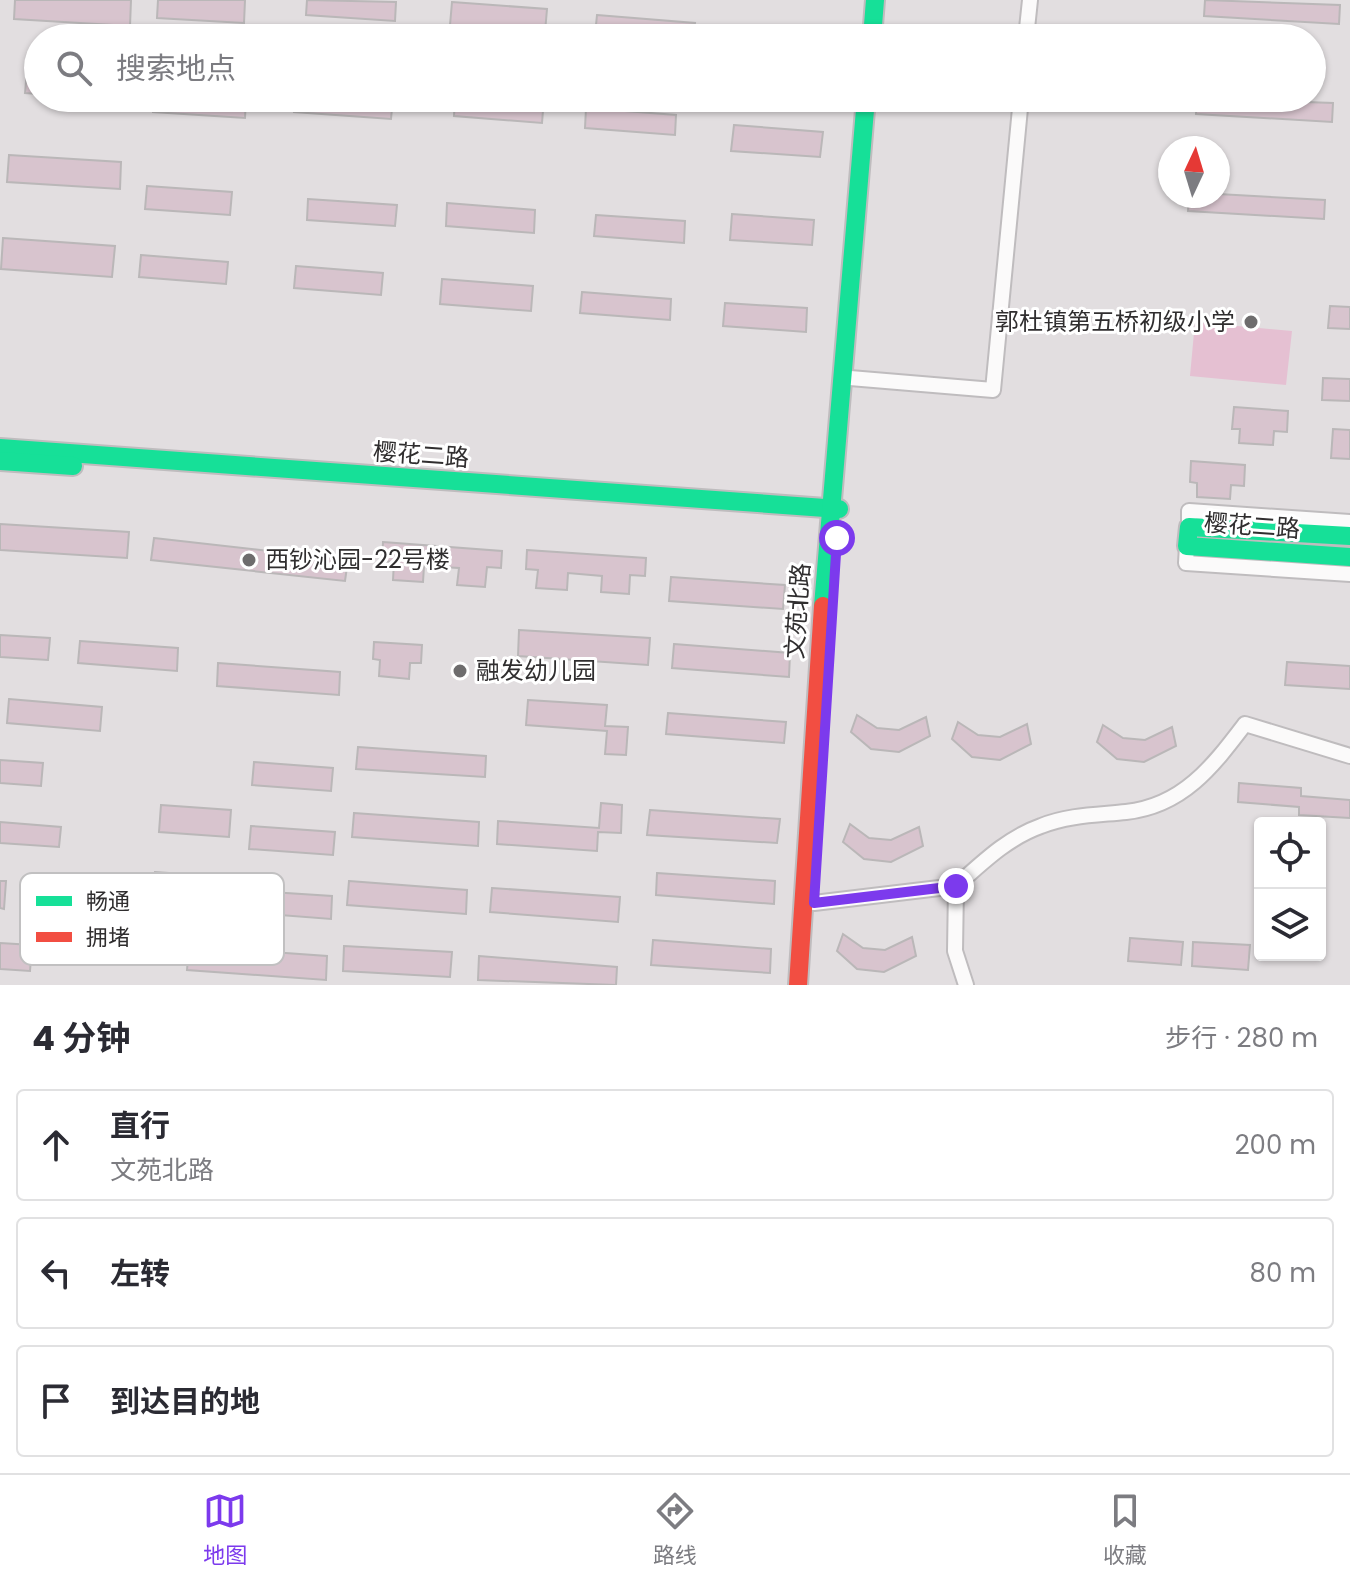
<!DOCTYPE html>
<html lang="zh">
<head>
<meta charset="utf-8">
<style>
	:root { --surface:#fff; --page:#f7f7f7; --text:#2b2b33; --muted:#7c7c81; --line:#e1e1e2; --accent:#7c3aed }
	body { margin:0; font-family:Poppins,"Noto Sans SC",sans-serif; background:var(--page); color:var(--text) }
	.controls { position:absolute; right:24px; bottom:24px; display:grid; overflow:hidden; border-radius:8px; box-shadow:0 2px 6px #0004 }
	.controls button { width:72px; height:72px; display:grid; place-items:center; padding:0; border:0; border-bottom:2px solid var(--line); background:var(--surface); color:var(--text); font:40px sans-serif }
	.compass { position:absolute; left:1158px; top:136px; width:72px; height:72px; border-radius:50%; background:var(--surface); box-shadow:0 2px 6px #0004; rotate:4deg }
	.stop { position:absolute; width:24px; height:24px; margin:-18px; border:6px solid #7c3aed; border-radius:50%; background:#fff }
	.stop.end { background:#7c3aed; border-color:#fff; box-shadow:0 2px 8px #0008 }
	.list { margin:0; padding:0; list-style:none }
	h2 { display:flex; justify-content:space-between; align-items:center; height:104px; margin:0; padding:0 32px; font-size:34px }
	h2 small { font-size:26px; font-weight:400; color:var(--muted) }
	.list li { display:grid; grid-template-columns:52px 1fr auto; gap:24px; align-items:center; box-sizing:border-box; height:112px; margin:0 16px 16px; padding:0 16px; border:2px solid var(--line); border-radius:8px }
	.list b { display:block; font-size:30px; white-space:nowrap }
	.list p { margin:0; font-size:26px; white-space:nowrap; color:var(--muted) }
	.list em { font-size:26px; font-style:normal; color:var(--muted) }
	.icon { flex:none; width:44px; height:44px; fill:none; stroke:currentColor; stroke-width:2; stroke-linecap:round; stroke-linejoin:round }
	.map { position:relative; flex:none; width:1350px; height:985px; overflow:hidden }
	.search { position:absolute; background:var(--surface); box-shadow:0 2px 6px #0004; left:24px; right:24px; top:24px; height:88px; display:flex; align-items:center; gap:20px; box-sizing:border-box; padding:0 28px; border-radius:44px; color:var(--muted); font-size:30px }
	.sheet { height:488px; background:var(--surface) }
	nav { display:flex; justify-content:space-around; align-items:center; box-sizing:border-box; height:112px; border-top:2px solid var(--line); background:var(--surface); font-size:22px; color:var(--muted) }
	nav a { display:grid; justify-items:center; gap:4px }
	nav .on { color:var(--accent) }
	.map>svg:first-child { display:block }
	.green { fill:#e5c0d2 }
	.building { fill:#d8c4ce; stroke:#bab7b8; stroke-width:2 }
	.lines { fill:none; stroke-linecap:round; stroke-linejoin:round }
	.street-casing { stroke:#bfbcbe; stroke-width:18 }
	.fast-casing { stroke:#bfbcbe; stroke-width:22 }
	.jam-casing { stroke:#bfbcbe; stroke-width:22 }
	.street { stroke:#fbfafa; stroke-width:14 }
	.fast { stroke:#16e098; stroke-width:18 }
	.jam { stroke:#f24e42; stroke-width:18 }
	.route { stroke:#7c3aed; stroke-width:10 }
	.poi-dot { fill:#6e6c6d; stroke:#fff; stroke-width:3 }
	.labels { text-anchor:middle; stroke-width:6; stroke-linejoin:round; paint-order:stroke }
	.poi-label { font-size:24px; fill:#302e2f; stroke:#fff; text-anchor:start }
	.street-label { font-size:24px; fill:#302e2f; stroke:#fff }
	.key { fill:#fff; stroke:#c1c0c1; stroke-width:2 }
	.key-label { font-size:22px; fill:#302e2f }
</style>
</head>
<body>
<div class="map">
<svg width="1350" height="985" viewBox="0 0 1350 985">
	<rect width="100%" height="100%" fill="#e2dee0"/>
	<!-- green -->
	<polygon class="green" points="1195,322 1292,331 1286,385 1190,376"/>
	<!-- building -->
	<g class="building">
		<polygon points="15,0 131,0 130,26 14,19"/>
		<polygon points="158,0 245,0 244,23 157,18"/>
		<polygon points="307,0 396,2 395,21 306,15"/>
		<polygon points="1205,0 1340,5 1339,24 1204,16"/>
		<polygon points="452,2 547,9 545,32 450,25"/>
		<polygon points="597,15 695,23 693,38 595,35"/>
		<polygon points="27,70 38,70 38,94 25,93"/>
		<polygon points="154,98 246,98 245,118 153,112"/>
		<polygon points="295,98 393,98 391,119 294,112"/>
		<polygon points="455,98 544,98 542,123 454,116"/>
		<polygon points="1197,98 1333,103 1332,122 1196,114"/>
		<polygon points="586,108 676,115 675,135 585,128"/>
		<polygon points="734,125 823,132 820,157 731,151"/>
		<polygon points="9,155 121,162 120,189 7,182"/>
		<polygon points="147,186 232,192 230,215 145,209"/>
		<polygon points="1218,194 1325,200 1324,219 1188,211 1189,196"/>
		<polygon points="308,199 397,205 395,226 307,220"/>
		<polygon points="447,203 535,210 534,233 446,226"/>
		<polygon points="732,214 814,220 812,245 730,240"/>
		<polygon points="596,215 685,221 684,243 594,236"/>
		<polygon points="3,238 115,246 112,277 1,269"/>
		<polygon points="141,255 228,262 226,284 139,277"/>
		<polygon points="296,266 383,273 381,295 294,288"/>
		<polygon points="442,279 533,286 531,311 440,304"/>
		<polygon points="582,292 671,299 670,320 580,313"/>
		<polygon points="725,303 807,308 806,332 723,326"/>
		<polygon points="1330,306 1350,307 1350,329 1328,328"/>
		<polygon points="1323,378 1350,379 1350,401 1322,400"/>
		<polygon points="1234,407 1288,411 1287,432 1274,431 1273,445 1239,443 1240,429 1232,429"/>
		<polygon points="1333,429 1350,430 1350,459 1331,458"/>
		<polygon points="1191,461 1245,465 1244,486 1231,485 1230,499 1197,497 1197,483 1190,482"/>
		<polygon points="0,524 129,532 127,558 0,550"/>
		<polygon points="154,538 348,560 345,581 151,560"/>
		<polygon points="383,542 502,551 501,568 487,567 485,587 457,585 459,568 424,566 423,582 393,580 394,562 382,561"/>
		<polygon points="527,550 646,558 645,576 630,575 629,594 601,592 602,576 568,573 567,590 536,588 538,570 526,569"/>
		<polygon points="671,577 785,585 783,609 669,601"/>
		<polygon points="519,630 650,638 648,665 518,656"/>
		<polygon points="0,635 50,638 48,660 0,657"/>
		<polygon points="80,641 178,648 177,671 78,663"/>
		<polygon points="374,642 422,645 421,663 410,663 409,679 379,676 380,660 373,659"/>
		<polygon points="674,644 790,653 789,677 672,668"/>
		<polygon points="1287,662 1350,666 1350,689 1285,685"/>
		<polygon points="218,663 340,672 339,695 217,686"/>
		<polygon points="9,699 102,707 100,731 7,723"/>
		<polygon points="528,700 607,705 605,726 628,727 626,755 605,754 607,731 526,725"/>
		<polygon points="668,713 786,722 784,743 666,734"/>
		<polygon points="857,715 877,728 899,730 926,717 930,736 899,752 871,749 851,732"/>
		<polygon points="958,722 978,735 1000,737 1027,724 1031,744 1000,760 972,757 952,739"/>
		<polygon points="1103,725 1123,738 1145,740 1172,727 1176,746 1144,762 1117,759 1097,742"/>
		<polygon points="358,747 486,756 485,777 356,769"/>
		<polygon points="0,760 43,763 41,786 0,783"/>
		<polygon points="254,762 333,768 331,791 252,785"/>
		<polygon points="1239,783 1301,788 1301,796 1350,800 1350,818 1299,815 1299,807 1238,802"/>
		<polygon points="601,803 622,805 621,833 598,832 597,851 497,844 498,821 599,828"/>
		<polygon points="161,805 231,810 229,837 159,832"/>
		<polygon points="650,810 780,819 777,843 647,835"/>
		<polygon points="354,813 479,822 478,846 352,837"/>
		<polygon points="0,822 61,827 59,847 0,843"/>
		<polygon points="850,824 869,838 891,840 919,827 923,846 891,862 864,859 843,842"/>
		<polygon points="251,826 335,832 333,855 249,849"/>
		<polygon points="155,872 239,878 237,905 153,899"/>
		<polygon points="657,873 775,881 774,904 656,895"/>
		<polygon points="0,881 6,881 4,909 0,908"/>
		<polygon points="349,881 467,890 466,914 347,905"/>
		<polygon points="492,888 620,897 618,922 490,912"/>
		<polygon points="255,891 332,896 331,919 253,913"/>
		<polygon points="843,934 863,948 885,950 912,937 916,956 884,972 857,969 837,951"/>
		<polygon points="1130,938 1183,942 1181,965 1128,961"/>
		<polygon points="653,940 771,949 770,973 651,965"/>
		<polygon points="1193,942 1250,945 1248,970 1192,966"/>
		<polygon points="0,943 32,945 30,971 0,969"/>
		<polygon points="189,946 327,956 326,980 187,970"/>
		<polygon points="344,946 452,952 450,977 343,971"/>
		<polygon points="479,956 617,967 616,985 478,980"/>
	</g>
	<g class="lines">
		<!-- street casing -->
		<g class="street-casing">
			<g id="street">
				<polyline points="1026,38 1030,0"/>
				<polyline points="850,378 993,390 1021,98"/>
				<polyline points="1189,527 1189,511 1350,522"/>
				<polyline points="1187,546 1186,563 1350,574"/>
				<path d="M956,886C982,863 1007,838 1041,826C1068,815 1097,815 1126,812C1183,806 1213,766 1245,724L1350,756"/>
				<polyline points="814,903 956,886 955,951 966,985"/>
			</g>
		</g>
		<!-- fast casing -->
		<g class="fast-casing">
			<g id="fast">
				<polyline points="872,38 875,0"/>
				<polyline points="0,448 839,509"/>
				<polyline points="0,461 73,466"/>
				<polyline points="1350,536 1189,527 1187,546 1350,557"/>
				<polyline points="823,606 866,98"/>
			</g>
		</g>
		<!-- jam casing -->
		<g class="jam-casing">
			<polyline id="jam" points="798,985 823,606"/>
		</g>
		<!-- street -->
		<use href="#street" class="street"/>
		<!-- fast -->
		<use href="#fast" class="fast"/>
		<!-- jam -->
		<use href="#jam" class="jam"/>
	</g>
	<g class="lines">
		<!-- route -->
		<polyline class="route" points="837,538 814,903 956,886"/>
	</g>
	<!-- markers -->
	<g class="poi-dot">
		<circle cx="1251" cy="322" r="8"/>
		<circle cx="249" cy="560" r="8"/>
		<circle cx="460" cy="671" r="8"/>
	</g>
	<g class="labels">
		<!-- poi labels -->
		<g class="poi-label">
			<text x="1235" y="330" text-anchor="end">郭杜镇第五桥初级小学</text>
			<text x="265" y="568">西钞沁园-22号楼</text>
			<text x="476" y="679">融发幼儿园</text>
		</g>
		<!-- street labels -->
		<g class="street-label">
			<text transform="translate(421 455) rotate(4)" y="8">樱花二路</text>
			<text transform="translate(1252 526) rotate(4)" y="8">樱花二路</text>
			<text transform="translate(798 611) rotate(-86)" y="8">文苑北路</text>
		</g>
	</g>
	<!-- legend -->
	<rect x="20" y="873" width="264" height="92" rx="12" class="key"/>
	<rect x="36" y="896" width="36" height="10" fill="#16e098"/>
	<rect x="36" y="932" width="36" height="10" fill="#f24e42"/>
	<g class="key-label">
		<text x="86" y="909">畅通</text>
		<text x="86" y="945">拥堵</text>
	</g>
</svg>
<div class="controls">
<button><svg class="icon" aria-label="locate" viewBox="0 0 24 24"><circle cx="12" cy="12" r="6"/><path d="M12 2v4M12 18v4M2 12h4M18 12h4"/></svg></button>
<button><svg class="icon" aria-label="layers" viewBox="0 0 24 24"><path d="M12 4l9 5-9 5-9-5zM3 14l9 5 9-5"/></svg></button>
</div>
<svg class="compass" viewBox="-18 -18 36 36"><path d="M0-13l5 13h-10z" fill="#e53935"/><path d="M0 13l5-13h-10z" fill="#7c7c81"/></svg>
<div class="stop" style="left:837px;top:538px"></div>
<div class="stop end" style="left:956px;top:886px"></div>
<div class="search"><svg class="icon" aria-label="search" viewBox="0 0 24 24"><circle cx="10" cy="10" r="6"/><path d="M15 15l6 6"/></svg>搜索地点</div>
</div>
<section class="sheet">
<h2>4 分钟<small>步行 · 280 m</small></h2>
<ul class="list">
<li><svg class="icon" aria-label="ahead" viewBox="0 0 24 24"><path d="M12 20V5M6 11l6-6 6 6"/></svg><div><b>直行</b><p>文苑北路</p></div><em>200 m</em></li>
<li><svg class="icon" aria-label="left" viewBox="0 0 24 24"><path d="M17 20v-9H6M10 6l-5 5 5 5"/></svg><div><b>左转</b></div><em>80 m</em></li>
<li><svg class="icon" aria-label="arrive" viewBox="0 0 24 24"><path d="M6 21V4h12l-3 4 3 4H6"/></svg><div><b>到达目的地</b></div></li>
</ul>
</section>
<nav>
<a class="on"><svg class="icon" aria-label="map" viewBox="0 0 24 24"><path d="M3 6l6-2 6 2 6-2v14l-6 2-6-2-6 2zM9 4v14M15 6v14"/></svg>地图</a>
<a><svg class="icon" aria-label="directions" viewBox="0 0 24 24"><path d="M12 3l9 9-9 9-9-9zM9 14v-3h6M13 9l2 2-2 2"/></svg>路线</a>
<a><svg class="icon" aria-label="saved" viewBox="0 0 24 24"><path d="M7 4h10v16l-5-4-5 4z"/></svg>收藏</a>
</nav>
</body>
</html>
